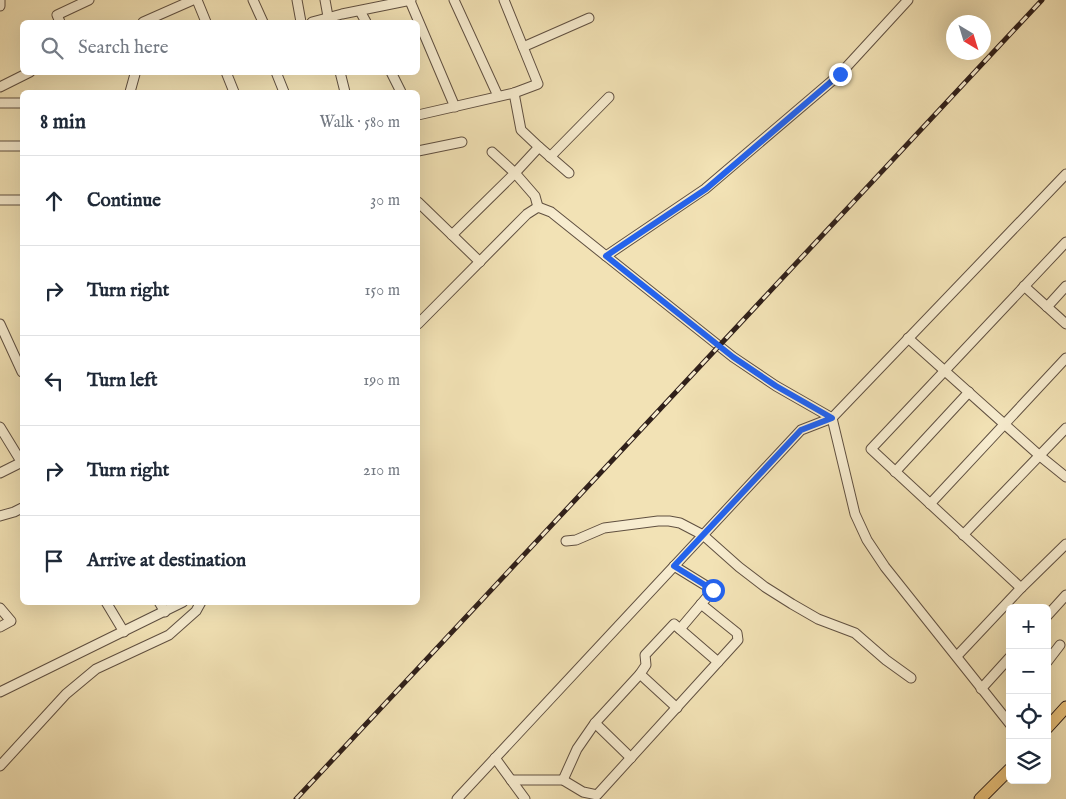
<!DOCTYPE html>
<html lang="en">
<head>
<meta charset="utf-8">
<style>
	:root { --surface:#fff; --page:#f6f6f7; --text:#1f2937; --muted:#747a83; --line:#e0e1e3 }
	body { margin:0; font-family:"IM FELL English",serif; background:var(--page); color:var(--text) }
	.controls { position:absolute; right:15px; bottom:15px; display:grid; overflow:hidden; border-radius:8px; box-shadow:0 5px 20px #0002 }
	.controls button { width:45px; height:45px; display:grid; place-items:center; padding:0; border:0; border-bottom:1px solid var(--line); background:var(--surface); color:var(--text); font:25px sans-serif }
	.compass { position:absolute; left:946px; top:15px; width:45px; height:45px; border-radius:50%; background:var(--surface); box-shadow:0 5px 20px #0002; rotate:142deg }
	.stop { position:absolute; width:15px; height:15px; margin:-11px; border:4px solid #2563eb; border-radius:50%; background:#fff }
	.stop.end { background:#2563eb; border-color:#fff; box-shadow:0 1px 5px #0008 }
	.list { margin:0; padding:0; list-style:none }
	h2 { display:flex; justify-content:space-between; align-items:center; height:65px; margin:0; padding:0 20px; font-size:21px }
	h2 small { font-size:16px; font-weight:400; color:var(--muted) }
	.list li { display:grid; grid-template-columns:32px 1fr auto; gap:15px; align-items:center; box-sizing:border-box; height:90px; padding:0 20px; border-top:1px solid var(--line) }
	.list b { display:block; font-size:19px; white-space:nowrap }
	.list em { font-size:16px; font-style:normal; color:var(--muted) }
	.icon { flex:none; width:28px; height:28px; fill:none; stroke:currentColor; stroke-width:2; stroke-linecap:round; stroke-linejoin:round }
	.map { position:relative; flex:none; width:1066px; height:799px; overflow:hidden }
	.search { position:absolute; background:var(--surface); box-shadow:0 5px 20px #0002; left:20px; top:20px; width:400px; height:55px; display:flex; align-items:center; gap:12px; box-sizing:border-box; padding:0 18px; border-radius:8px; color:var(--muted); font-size:19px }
	.panel { position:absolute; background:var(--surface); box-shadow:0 5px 20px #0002; left:20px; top:90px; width:400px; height:515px; border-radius:8px }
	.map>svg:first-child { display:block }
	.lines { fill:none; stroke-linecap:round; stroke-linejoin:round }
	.minor-casing { stroke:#605041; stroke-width:11 }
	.major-casing { stroke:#30201a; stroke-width:13 }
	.minor { stroke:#f7eccf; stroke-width:9 }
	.major { stroke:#e9c17a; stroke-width:11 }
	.rail-casing { stroke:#30201a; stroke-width:5 }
	.rail { stroke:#f7eccf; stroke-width:3; stroke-dasharray:9; stroke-linecap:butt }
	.route { stroke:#2563eb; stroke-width:6 }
</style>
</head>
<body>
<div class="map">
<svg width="1066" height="799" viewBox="0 0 1066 799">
	<rect width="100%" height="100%" fill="#f2e2b5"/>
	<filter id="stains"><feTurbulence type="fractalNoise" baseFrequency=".004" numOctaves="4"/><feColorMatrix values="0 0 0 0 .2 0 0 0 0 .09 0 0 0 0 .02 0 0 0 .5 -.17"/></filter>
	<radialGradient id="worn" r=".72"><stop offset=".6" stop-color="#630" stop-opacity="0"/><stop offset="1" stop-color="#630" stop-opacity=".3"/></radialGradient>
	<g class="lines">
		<!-- minor casing -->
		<g class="minor-casing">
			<g id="minor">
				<polyline points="197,0 206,22"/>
				<polyline points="253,0 263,22"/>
				<polyline points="297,0 301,22"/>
				<polyline points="325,0 329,22"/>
				<polyline points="454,0 498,96"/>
				<polyline points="908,0 840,74 705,189 606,256 733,357 776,386 832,418 855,514 867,540 885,567 1010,724"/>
				<polyline points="410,1 455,107"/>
				<polyline points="0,6 0,0"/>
				<polyline points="360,11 366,22"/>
				<polyline points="60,22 57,15 89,0"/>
				<polyline points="143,22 193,0"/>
				<polyline points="312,22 342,14 411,0"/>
				<polyline points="523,47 589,18"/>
				<polyline points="226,72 234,92"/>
				<polyline points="276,72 284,92"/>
				<polyline points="340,72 345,92"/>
				<polyline points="391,72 401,92"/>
				<polyline points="0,87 30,72"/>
				<polyline points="130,92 135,74"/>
				<polyline points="514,93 521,130 539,147 569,173"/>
				<polyline points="0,103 22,103"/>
				<polyline points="418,115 514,93 538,84 504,0"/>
				<polyline points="0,146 22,146"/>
				<polyline points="418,151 462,142"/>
				<polyline points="550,157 609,97"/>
				<polyline points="0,200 22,200"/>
				<polyline points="418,202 480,262"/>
				<polyline points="538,207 535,196 515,173 539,147"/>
				<polyline points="452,235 515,173 492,152"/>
				<polyline points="1024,286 1066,324"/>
				<polyline points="1047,307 1066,286"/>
				<polyline points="0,324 22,372"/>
				<polyline points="418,324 527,214 538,207 551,212 606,256"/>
				<polyline points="908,338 1040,456 1066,477"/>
				<polyline points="0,427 22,463"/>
				<polyline points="895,472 969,392"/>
				<polyline points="0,473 22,462"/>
				<polyline points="930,504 1066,358"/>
				<polyline points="0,516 14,512 22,508"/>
				<polyline points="963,535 1066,428"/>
				<polyline points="566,541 576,540 604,528 658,521 669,521 680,523 703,535 739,567 765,587 792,604 818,619 855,633 886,660 911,678"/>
				<polyline points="674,566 713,590 680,629"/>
				<polyline points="1021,588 871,449 1066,242"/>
				<polyline points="106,602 124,632"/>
				<polyline points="159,602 165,612"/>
				<polyline points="0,608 11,621 0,627"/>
				<polyline points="1047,616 1066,595"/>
				<polyline points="957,656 1021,588 1066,544"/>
				<polyline points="1047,662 1060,645"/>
				<polyline points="640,674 677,708"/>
				<polyline points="981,689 1010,657"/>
				<polyline points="0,692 183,602"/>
				<polyline points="595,723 631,758"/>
				<polyline points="495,758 525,799"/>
				<polyline points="0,766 66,694 96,669 169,635 196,611 201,602"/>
				<polyline points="511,780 563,780 583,792 597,795 738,640 737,633 701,604"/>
				<polyline points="563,780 577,749 595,723 640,674 646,665 645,655 674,624 718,662"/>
				<polyline points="457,799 801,430 832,418 1066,174"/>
			</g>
		</g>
		<!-- major casing -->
		<g class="major-casing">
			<g id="major">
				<polyline points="1047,728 1066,707"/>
				<polyline points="980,799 1010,769"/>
			</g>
		</g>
		<!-- minor -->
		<use href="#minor" class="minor"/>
		<!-- major -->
		<use href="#major" class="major"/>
		<!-- rail casing -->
		<g class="rail-casing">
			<polyline id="rail" points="296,799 1042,0"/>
		</g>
		<!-- rail -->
		<use href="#rail" class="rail"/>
	</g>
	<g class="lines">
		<!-- route -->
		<polyline class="route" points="713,590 674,566 801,430 832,418 776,386 733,357 606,256 706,189 840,74"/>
	</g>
	<rect width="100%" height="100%" filter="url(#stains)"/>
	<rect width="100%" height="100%" fill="url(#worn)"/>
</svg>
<div class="controls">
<button>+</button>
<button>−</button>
<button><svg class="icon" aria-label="locate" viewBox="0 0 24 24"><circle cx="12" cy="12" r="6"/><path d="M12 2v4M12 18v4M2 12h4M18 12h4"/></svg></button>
<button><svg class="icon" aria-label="layers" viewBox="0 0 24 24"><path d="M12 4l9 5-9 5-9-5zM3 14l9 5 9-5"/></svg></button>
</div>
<svg class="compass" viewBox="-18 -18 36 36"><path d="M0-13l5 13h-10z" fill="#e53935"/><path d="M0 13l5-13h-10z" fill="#747a83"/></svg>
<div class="stop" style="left:713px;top:590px"></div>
<div class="stop end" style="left:840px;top:74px"></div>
<div class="search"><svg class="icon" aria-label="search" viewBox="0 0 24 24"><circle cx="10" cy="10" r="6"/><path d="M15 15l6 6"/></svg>Search here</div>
<section class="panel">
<h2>8 min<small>Walk · 580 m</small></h2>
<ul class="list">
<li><svg class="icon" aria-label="ahead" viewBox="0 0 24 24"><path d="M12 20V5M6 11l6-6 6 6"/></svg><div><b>Continue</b></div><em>30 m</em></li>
<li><svg class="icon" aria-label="right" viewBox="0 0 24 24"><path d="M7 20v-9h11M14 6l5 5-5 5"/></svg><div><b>Turn right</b></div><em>150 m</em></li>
<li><svg class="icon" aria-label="left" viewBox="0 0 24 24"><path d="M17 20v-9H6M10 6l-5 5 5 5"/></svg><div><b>Turn left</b></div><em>190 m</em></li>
<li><svg class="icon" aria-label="right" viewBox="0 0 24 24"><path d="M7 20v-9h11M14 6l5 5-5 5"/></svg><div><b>Turn right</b></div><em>210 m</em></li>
<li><svg class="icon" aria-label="arrive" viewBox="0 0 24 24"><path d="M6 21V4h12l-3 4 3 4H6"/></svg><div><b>Arrive at destination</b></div></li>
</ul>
</section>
</div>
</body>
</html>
